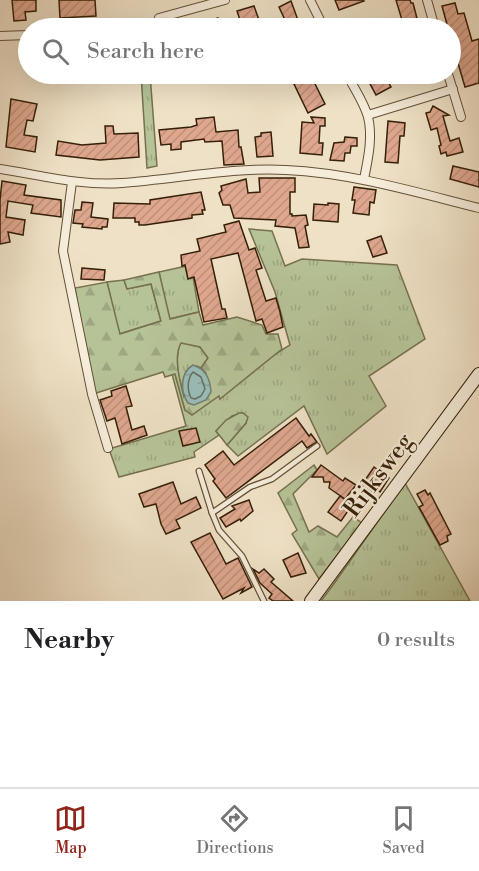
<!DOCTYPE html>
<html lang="en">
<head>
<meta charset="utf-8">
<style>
	:root { --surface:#fff; --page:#f2f2f2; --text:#202124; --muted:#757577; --line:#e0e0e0; --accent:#8f2418 }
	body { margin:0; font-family:"Libre Bodoni",serif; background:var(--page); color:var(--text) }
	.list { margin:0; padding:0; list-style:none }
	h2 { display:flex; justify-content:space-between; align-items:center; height:78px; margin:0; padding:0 24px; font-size:26px }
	h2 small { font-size:20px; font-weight:400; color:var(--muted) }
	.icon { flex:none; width:33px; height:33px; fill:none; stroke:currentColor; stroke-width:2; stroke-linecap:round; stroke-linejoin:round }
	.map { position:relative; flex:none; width:479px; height:601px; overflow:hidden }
	.search { position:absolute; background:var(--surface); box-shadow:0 6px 24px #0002; left:18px; right:18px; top:18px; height:66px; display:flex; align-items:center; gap:15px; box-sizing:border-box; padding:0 21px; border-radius:33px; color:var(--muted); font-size:22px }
	.sheet { height:186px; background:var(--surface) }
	nav { display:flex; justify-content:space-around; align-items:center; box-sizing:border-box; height:84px; border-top:2px solid var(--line); background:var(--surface); font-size:16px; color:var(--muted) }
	nav a { display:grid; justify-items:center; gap:3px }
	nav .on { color:var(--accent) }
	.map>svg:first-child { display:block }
	.grass { fill:url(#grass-tufts); stroke:#76714f; stroke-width:1.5 }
	.forest { fill:url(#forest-firs); stroke:#76714f; stroke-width:1.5; fill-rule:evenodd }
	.water { fill:url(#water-ripples); stroke:#727e71; stroke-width:1.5 }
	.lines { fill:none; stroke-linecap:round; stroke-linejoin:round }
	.shore { stroke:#686e60; stroke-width:1.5 }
	.building { fill:url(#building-hatch); stroke:#351f07; stroke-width:1.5 }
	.service-casing { stroke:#645037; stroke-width:7 }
	.minor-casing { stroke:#645037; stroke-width:10 }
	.secondary-casing { stroke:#351f07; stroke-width:14 }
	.service { stroke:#f5ecda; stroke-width:4.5 }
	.minor { stroke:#f5ecda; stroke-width:8 }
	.secondary { stroke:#f5ecda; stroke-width:12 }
	.labels { text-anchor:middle; stroke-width:4.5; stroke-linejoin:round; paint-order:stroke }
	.street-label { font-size:24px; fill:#351f07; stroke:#f5ecda }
</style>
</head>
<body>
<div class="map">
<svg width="479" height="601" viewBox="0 0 479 601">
	<defs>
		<pattern id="grass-tufts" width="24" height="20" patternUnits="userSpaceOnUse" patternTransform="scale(1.5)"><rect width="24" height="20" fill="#b6c397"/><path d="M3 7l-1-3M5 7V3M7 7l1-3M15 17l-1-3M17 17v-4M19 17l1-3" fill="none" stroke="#9da781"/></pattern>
		<pattern id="forest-firs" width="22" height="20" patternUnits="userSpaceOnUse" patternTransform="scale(1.5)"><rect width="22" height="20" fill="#b6c397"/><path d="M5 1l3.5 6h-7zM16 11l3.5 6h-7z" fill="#9da781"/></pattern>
		<pattern id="water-ripples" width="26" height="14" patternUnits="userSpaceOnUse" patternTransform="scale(1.5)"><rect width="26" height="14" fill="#9abdb8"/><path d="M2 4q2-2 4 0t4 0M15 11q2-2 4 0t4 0" fill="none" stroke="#85a29d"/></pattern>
		<pattern id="building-hatch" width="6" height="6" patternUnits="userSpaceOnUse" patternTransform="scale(1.5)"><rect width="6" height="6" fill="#dea78e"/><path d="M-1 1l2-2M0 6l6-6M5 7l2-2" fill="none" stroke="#bf8f79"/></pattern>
	</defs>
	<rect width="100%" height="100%" fill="#efe1c6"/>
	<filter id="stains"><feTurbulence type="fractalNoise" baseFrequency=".00333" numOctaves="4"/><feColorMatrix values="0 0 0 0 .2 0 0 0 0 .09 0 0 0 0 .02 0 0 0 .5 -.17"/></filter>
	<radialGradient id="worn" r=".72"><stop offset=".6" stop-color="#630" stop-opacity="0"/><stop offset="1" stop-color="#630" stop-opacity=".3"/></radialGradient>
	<!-- grass -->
	<g class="grass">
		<polygon points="141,74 150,74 157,166 147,168"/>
		<polygon points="249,229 272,231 285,266 302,259 397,265 425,339 369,376 386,406 327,454 304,406 238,456 227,445 246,423 243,413 232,416 216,431 219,435 194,452 195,457 119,477 109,449 186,426 172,374 175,374 185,410 290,345 275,292"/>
		<polygon points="191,265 199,312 169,319 159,272"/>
		<polygon points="124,280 127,289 151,284 161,321 119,334 107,282"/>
		<path d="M181,342L200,347L208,358L201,368L197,366L186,371L182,387C177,375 175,354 181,342Z"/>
		<polygon points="405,483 470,601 321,601 333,585"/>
	</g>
	<!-- forest -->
	<g class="forest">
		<path d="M159,272L170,319L199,312L203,325L237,317L262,325L266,334H278L282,349L220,399L219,396L192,415L185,410L175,374L165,377L163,372L93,394L75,288L107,282L120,334L161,321L151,284L127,289L124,280ZM181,343L200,347L208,358L201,368L206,373L184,397C180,382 173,357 181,343Z"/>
		<polygon points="239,413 243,413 248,417 246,423 227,445 216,431 226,420"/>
		<polygon points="314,465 317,470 293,494 309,532 318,526 337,537 353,517 362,523 319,579 292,534 297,530 278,493"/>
	</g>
	<!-- water -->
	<path class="water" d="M193,365C206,369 210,379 211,392L206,400L194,405L188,403C180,391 180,373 193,365Z"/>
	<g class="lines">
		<!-- shore -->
		<path class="shore" d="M193,372L201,377L205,389L201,396L195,399L191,398C187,390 187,379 193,372Z"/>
	</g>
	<!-- building -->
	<g class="building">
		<polygon points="12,0 36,0 36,11 25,12 26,20 14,21"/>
		<polygon points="59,0 95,0 96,16 60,18"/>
		<polygon points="335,0 363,0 364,1 339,10"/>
		<polygon points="396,0 410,0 411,3 413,3 419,26 410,28 386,28 386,26 402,20"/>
		<polygon points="291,1 299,23 283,28 280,23 285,20 279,7"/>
		<polygon points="455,3 458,14 464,13 472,41 479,39 479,83 465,87 450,36 450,28 448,28 442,6"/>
		<polygon points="254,6 259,20 242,26 237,11"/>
		<polygon points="218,18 221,28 190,28 189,27"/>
		<polygon points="382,74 384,74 391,87 376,95 368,80"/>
		<polygon points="311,76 325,104 308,113 294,84"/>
		<polygon points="11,99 37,104 33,121 27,120 24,135 37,137 35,152 6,147"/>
		<polygon points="433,106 449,115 443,116 450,141 459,138 463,152 447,156 446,152 441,154 439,146 441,145 437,128 431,130 426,113 430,112"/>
		<polygon points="214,117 216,132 238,130 239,147 241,147 244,164 224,165 222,141 205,142 204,139 181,142 181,149 171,150 171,144 161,145 159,130 191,127 197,125 196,119"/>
		<polygon points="311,117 325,118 325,126 320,126 319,143 323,143 322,155 300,153 302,122 314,123"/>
		<polygon points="388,121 405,123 404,136 400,136 398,163 385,162"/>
		<polygon points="105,126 113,126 114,134 138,133 139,157 100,160 56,155 58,141 82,145 106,143"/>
		<polygon points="271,132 273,156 257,157 255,137 261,136 261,133"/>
		<polygon points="345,137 357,138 357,146 351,146 350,153 345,153 344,161 330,160 334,143 344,142"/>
		<polygon points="453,166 479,172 479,187 450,179"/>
		<polygon points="259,178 295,178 295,192 290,192 290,214 292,214 292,216 306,215 308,225 305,226 309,247 299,248 295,228 275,226 276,220 234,218 230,205 223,205 219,193 222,190 221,186 246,179 248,193 260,192"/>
		<polygon points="2,181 26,185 24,195 61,200 61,217 31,213 33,205 8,201 6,217 25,220 23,235 8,232 10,242 0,244 0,200"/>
		<polygon points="354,187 376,190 374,203 370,202 369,215 353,213 355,200 352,200"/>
		<polygon points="201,192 205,210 202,210 203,214 192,215 192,218 145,225 139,225 139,222 135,222 135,218 113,218 114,203 150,204 150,200"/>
		<polygon points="82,202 93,203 91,217 108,219 107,227 102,227 102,229 82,227 83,224 73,223 75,210 81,210"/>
		<polygon points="328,203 339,204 338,222 313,220 314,204 328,205"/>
		<polygon points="239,221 249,250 255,248 262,268 256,270 266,301 276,298 280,312 283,327 267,333 262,319 256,321 238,253 211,259 222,309 225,309 227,318 204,322 194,277 188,279 185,265 182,266 181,255 200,251 197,239 226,232 224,225"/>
		<polygon points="381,236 387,253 373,257 367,241"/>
		<polygon points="82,268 105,270 104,280 81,279"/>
		<polygon points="126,386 132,406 126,407 132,430 144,426 147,435 122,444 115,418 107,421 100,400 112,396 111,391"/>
		<polygon points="296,418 309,436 311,434 317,442 307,448 302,441 226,498 213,481 215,479 205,465 223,451 234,465"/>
		<polygon points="196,428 200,442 183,446 179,431"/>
		<polygon points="321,465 343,481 345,478 356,485 345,499 329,488 330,482 324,482 323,477 312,477"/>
		<polygon points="374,467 389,478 380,492 376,489 374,493 361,486"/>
		<polygon points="173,482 181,504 196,497 201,508 176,520 180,528 166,534 161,524 156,504 144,507 139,494"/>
		<polygon points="425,490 428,495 430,493 451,534 447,536 448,541 440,545 419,507 423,505 417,494"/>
		<polygon points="340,496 352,505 341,521 328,512"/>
		<polygon points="249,500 253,511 241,521 240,519 226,527 220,518 235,509 232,506"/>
		<polygon points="210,533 226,564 238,558 252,587 241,593 244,588 223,599 191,542"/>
		<polygon points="298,553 306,573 291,577 283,560"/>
		<polygon points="253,569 259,573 264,569 274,579 271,582 293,601 273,601 269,598 272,594 260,583"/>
	</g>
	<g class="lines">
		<!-- service casing -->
		<g class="service-casing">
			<g id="service">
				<polyline points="199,471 212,513 219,530 242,556 264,601"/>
				<polyline points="212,513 250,487 272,479 317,446"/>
			</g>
		</g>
		<!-- minor casing -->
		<g class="minor-casing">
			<g id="minor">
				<polyline points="310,0 324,28"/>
				<polyline points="427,0 435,28"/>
				<polyline points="159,18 225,0"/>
				<polyline points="110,28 125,24"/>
				<polyline points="0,36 28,35"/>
				<path d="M347,74C353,87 364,102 368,117C373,137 368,159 364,179"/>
				<polyline points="448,74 461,117"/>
				<polyline points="368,115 453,89"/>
				<path d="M0,169C41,175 80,186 122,183C177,179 232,167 286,170C352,173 415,192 479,208"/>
				<polyline points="72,182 63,251 92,394 108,448"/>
			</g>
		</g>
		<!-- secondary casing -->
		<g class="secondary-casing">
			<polyline id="secondary" points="311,601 479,374"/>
		</g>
		<!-- service -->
		<use href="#service" class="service"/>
		<!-- minor -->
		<use href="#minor" class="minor"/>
		<!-- secondary -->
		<use href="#secondary" class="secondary"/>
	</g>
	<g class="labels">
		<!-- street labels -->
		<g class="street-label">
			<text transform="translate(378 475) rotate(-53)" y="8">Rijksweg</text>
		</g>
	</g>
	<rect width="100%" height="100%" filter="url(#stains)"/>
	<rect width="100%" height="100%" fill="url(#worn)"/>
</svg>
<div class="search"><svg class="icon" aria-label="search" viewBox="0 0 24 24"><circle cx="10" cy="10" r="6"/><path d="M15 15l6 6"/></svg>Search here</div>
</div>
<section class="sheet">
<h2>Nearby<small>0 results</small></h2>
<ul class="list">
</ul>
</section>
<nav>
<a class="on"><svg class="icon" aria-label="map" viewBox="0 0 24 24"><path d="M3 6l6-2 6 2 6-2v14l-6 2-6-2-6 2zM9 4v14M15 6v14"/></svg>Map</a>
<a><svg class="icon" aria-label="directions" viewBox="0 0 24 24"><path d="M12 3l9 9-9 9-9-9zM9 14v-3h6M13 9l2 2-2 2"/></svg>Directions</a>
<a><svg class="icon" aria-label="saved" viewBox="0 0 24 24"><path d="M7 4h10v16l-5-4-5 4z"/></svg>Saved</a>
</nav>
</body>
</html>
